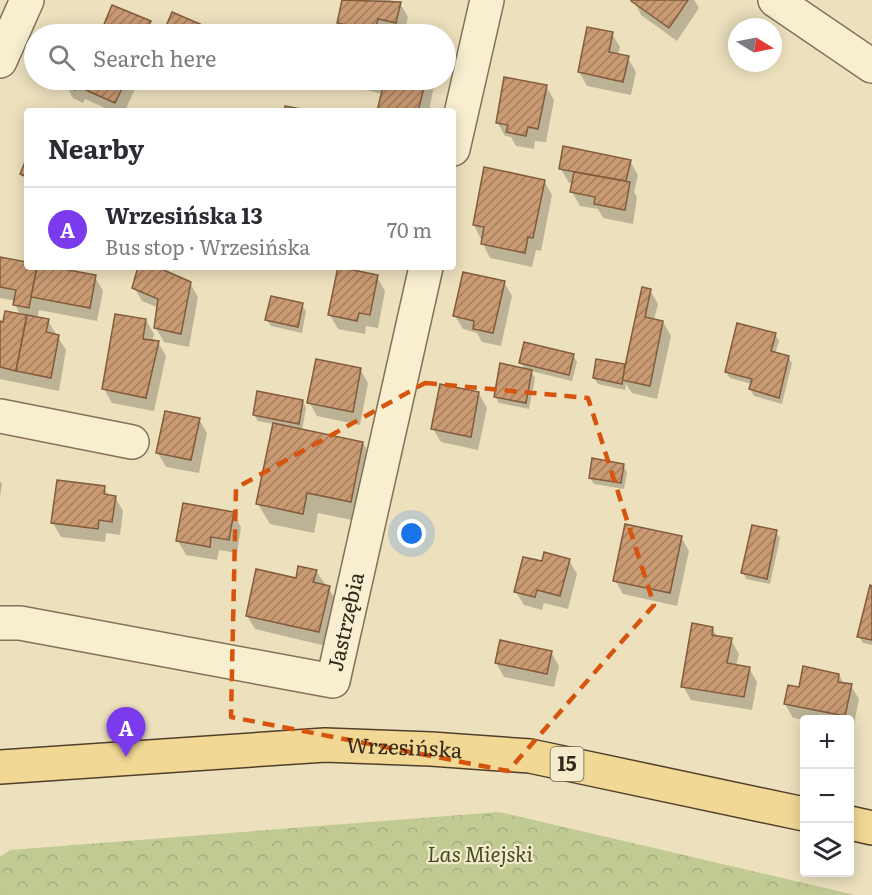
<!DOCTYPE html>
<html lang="en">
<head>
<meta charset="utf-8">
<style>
	:root { --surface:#fff; --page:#f7f7f7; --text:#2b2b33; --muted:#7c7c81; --line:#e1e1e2; --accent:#7c3aed }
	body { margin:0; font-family:Literata,serif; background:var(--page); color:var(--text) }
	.controls { position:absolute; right:18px; bottom:18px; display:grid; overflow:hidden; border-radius:6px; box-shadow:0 3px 15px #0003 }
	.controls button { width:54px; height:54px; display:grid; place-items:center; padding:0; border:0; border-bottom:2px solid var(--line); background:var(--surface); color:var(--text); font:30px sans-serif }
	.compass { position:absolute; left:728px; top:18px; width:54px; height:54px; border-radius:50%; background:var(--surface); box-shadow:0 3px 15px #0003; rotate:100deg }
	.you { position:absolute; left:412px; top:534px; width:21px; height:21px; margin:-15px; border:4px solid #fff; border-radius:50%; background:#1a73e8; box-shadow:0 0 0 9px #1a73e833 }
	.badge { display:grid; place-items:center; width:39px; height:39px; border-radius:50%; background:var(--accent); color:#fff; font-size:20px; font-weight:700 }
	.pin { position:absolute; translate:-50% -50px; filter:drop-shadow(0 2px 3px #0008) }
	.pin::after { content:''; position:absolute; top:32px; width:21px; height:18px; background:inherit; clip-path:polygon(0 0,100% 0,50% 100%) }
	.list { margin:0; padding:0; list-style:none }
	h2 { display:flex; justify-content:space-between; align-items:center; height:78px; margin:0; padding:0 24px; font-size:26px }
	h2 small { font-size:20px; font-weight:400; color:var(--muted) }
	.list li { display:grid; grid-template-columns:39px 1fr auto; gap:18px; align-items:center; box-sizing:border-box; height:84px; padding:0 24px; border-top:2px solid var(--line) }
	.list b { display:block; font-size:22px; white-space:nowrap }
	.list p { margin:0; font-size:20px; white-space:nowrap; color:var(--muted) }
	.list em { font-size:20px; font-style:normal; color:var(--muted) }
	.icon { flex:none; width:33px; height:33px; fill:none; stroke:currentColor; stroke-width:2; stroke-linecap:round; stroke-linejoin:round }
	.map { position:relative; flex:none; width:872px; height:895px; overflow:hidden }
	.search { position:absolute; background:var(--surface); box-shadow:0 3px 15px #0003; left:24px; top:24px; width:432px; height:66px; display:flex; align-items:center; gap:15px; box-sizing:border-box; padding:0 21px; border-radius:33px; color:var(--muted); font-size:22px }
	.panel { position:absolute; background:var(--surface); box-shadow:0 3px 15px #0003; left:24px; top:108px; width:432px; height:162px; border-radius:6px }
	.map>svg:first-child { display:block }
	.forest { fill:url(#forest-crowns) }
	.shadow { fill:#0003 }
	.building { fill:url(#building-hatch); stroke:#825c3d; stroke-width:1.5 }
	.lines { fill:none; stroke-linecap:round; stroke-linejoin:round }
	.minor-casing { stroke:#847157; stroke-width:36 }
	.major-casing { stroke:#513f2b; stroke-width:36 }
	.minor { stroke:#f8eed0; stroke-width:33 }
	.major { stroke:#f1d894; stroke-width:33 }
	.marked { fill:none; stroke:#d6540e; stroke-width:4.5; stroke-dasharray:12 8; stroke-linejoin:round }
	.labels { text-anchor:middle; stroke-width:4.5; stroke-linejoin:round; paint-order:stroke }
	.shield { fill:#f4eacc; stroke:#6d6250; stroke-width:1.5 }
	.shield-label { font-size:20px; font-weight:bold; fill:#33281b }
	.street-label { font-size:21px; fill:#33281b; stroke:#f4eacc }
	.park-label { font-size:21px; font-style:italic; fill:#424f22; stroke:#f4eacc }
</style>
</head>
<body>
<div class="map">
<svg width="872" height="895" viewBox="0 0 872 895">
	<defs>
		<pattern id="forest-crowns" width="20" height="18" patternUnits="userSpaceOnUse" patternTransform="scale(1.5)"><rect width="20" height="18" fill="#c1ca92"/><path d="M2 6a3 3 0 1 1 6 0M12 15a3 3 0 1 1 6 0" fill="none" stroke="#a6ae7d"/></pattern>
		<pattern id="building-hatch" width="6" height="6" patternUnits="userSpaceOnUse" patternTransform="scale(1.5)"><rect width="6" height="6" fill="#ca9b73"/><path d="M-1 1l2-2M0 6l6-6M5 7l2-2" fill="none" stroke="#a57e5e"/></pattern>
	</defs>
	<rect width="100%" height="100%" fill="#ece0bd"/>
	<!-- forest -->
	<polygon class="forest" points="499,812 855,895 0,895 0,857 10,850"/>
	<!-- shadow -->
	<g class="shadow">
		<polygon points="343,0 390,0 400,3 408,17 404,34 385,32 385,34 345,34 339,23"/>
		<polygon points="634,0 694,0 699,8 677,41 641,15"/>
		<polygon points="113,7 149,23 156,34 101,34"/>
		<polygon points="173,14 219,34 168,34 166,31"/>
		<polygon points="612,34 620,47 618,56 628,58 636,72 631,95 587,86 579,72"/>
		<polygon points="67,80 139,80 125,111 112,111 85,99 83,103 73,98 65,84"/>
		<polygon points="360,80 435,80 429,111 379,111 383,94 366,90"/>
		<polygon points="546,86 554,100 546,142 535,141 534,149 516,146 511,137 505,136 497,122"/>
		<polygon points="630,161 638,175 634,192 637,197 633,224 603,218 598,209 580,206 572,192 573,183 569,183 561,169"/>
		<polygon points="544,181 552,195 541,251 536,250 532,267 490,258 474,225"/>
		<polygon points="0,259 27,264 27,267 44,267 95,277 103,291 97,321 39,310 37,319 48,321 66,350 59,391 0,379 0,323 4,324 21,316 15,305 16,301 0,298"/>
		<polygon points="139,267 153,267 190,283 198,297 189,347 164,342 156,328 159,308 142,301 134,287"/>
		<polygon points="377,277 385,291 378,328 366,326 365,334 338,329 330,315"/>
		<polygon points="504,282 512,296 501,346 482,342 477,333 463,329 455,316"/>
		<polygon points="650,290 658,304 654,320 663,322 671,336 657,399 632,393 626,384 625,390 598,384 594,378 597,361 627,366"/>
		<polygon points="302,305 306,311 302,333 271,326 267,320"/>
		<polygon points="146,320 154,334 152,341 158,342 166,356 154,411 112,403 104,389"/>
		<polygon points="775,334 779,341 775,354 788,357 792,363 782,404 754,396 750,389 752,384 730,378 726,372"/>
		<polygon points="573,355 577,362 572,381 531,371 535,378 529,409 499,403 495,396 525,370 521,363"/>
		<polygon points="360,369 368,383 360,425 317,416 309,402"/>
		<polygon points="479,394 487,408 478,450 441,442 433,429"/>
		<polygon points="303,401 306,408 302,431 363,443 374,463 362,522 318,513 314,533 270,524 258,504 274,424 258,421 254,415"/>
		<polygon points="199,419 207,433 199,473 166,467 158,453"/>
		<polygon points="623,465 627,472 624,489 594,484 590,478"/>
		<polygon points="0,481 2,484 0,497"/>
		<polygon points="104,488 109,496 115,497 123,511 120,535 106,533 105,542 61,537 53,523"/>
		<polygon points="233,513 241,527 237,553 219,550 217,560 186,555 178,541"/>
		<polygon points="776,532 780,538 770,584 746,579 743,572"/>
		<polygon points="681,537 689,551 677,606 623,594 615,580"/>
		<polygon points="569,560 577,574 568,609 544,603 542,610 524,605 516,592 543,563"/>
		<polygon points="316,571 337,601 326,646 255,629 247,616 297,580"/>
		<polygon points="872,587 872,645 863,643 859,636"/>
		<polygon points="712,628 718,638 731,640 739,654 736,666 749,668 757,682 752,710 691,700 683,686"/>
		<polygon points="551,652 559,666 554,687 504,677 496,663"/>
		<polygon points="839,675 844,684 851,686 859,699 853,729 850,729 850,720 804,720 793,718 785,704 800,688"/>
	</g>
	<!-- building -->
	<g class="building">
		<polygon points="342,0 401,2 396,23 378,19 375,31 337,23"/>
		<polygon points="632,0 688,0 669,28 631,1"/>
		<polygon points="112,5 151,21 145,34 100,34"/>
		<polygon points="172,12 223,34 172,34 164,31"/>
		<polygon points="587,27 613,32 609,52 629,56 623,82 578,72"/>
		<polygon points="504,77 547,85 538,129 528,127 526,136 506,132 508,125 496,123"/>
		<polygon points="65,80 126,80 115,103 77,86 75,90 63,84"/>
		<polygon points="369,80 426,80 418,111 377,111 384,83"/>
		<polygon points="285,106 312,111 284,111"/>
		<polygon points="563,146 631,160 626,181 559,169"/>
		<polygon points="27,157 27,177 20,174"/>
		<polygon points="484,167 545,180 533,238 528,237 525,253 481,244 484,227 473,225"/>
		<polygon points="574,172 630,182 625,210 594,204 595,197 570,192"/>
		<polygon points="0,257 27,262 27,267 37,267 29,308 13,305 16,290 0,287"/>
		<polygon points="37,267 52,267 96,275 90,308 31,297"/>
		<polygon points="138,267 157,267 191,282 181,334 154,328 158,299 132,288"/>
		<polygon points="338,267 378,275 370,315 359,313 357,321 328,315"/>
		<polygon points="463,272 505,281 493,333 473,329 474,321 453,316"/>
		<polygon points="642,287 651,289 645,317 663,321 650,386 622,380"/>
		<polygon points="271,296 303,303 298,327 265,320"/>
		<polygon points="5,311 27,315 16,371 0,367 0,321 3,322"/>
		<polygon points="115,314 146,319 143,339 159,341 146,398 102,389"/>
		<polygon points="27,315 49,319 46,332 59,335 51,378 16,371"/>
		<polygon points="737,323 776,333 771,351 789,356 779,398 749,389 752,379 725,372"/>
		<polygon points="524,342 574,354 569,375 519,363"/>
		<polygon points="316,359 361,368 353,412 307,403"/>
		<polygon points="596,359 625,364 622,384 593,378"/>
		<polygon points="500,363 532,370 526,403 494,397"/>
		<polygon points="440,384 479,392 471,437 431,429"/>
		<polygon points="257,391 303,400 299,424 253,415"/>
		<polygon points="165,411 200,418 191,460 156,453"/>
		<polygon points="273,423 363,442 351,502 307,493 303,514 256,504"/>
		<polygon points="592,458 624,464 621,483 589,478"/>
		<polygon points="57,480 105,486 104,494 116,496 112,522 99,520 98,529 51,523"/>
		<polygon points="183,503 234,512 229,540 211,537 210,547 176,541"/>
		<polygon points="625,524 682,536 670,593 613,581"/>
		<polygon points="752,525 777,530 767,579 741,573"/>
		<polygon points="544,552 570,559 560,596 537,590 535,597 514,592 523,557 542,561"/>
		<polygon points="298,566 317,570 313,582 330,586 319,632 246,616 256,569 296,578"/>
		<polygon points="870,585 872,586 872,640 857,637"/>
		<polygon points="692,623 713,627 712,635 732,638 727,663 750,667 744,697 681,687"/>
		<polygon points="500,640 552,651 547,674 495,663"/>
		<polygon points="803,666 839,674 838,682 852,684 845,716 784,704 788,685 799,687"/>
	</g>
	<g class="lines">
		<!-- minor casing -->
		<g class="minor-casing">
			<g id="minor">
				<polyline points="775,0 872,66"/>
				<polyline points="0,61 27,0"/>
				<polyline points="453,149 487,0"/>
				<polyline points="0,416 132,442"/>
				<path id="s1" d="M0,623H20L333,681L426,267"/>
			</g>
		</g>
		<!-- major casing -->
		<g class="major-casing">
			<g id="major">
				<path id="s2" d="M0,767L325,745L431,749L530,756L804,814"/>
				<polyline points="850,823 872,828"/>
			</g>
		</g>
		<!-- minor -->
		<use href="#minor" class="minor"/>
		<!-- major -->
		<use href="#major" class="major"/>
	</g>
	<!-- marked area -->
	<path class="marked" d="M425,383L588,398L654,605L508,771L231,717L236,488Z"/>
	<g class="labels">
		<!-- shield labels -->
		<rect class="shield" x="550.5" y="747" width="33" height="34" rx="4.5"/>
		<g class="shield-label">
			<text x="567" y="771">15</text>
		</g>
		<!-- street labels -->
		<g class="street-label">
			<text dy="7" stroke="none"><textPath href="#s1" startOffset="399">Jastrzębia</textPath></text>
			<text dy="7" stroke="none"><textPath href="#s2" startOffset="405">Wrzesińska</textPath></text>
		</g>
		<!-- park labels -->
		<g class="park-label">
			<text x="480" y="862">Las Miejski</text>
		</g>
	</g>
</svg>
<div class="controls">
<button>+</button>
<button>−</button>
<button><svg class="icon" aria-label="layers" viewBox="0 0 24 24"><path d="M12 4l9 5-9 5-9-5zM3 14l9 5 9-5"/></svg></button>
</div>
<svg class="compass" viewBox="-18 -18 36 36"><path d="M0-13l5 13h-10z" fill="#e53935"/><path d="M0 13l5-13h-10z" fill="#7c7c81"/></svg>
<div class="you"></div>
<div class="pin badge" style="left:126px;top:757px">A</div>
<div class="search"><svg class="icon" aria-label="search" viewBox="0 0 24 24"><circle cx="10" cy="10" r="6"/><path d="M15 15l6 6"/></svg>Search here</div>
<section class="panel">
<h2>Nearby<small></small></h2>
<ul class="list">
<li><span class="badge">A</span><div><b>Wrzesińska 13</b><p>Bus stop · Wrzesińska</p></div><em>70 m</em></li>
</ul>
</section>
</div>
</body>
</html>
